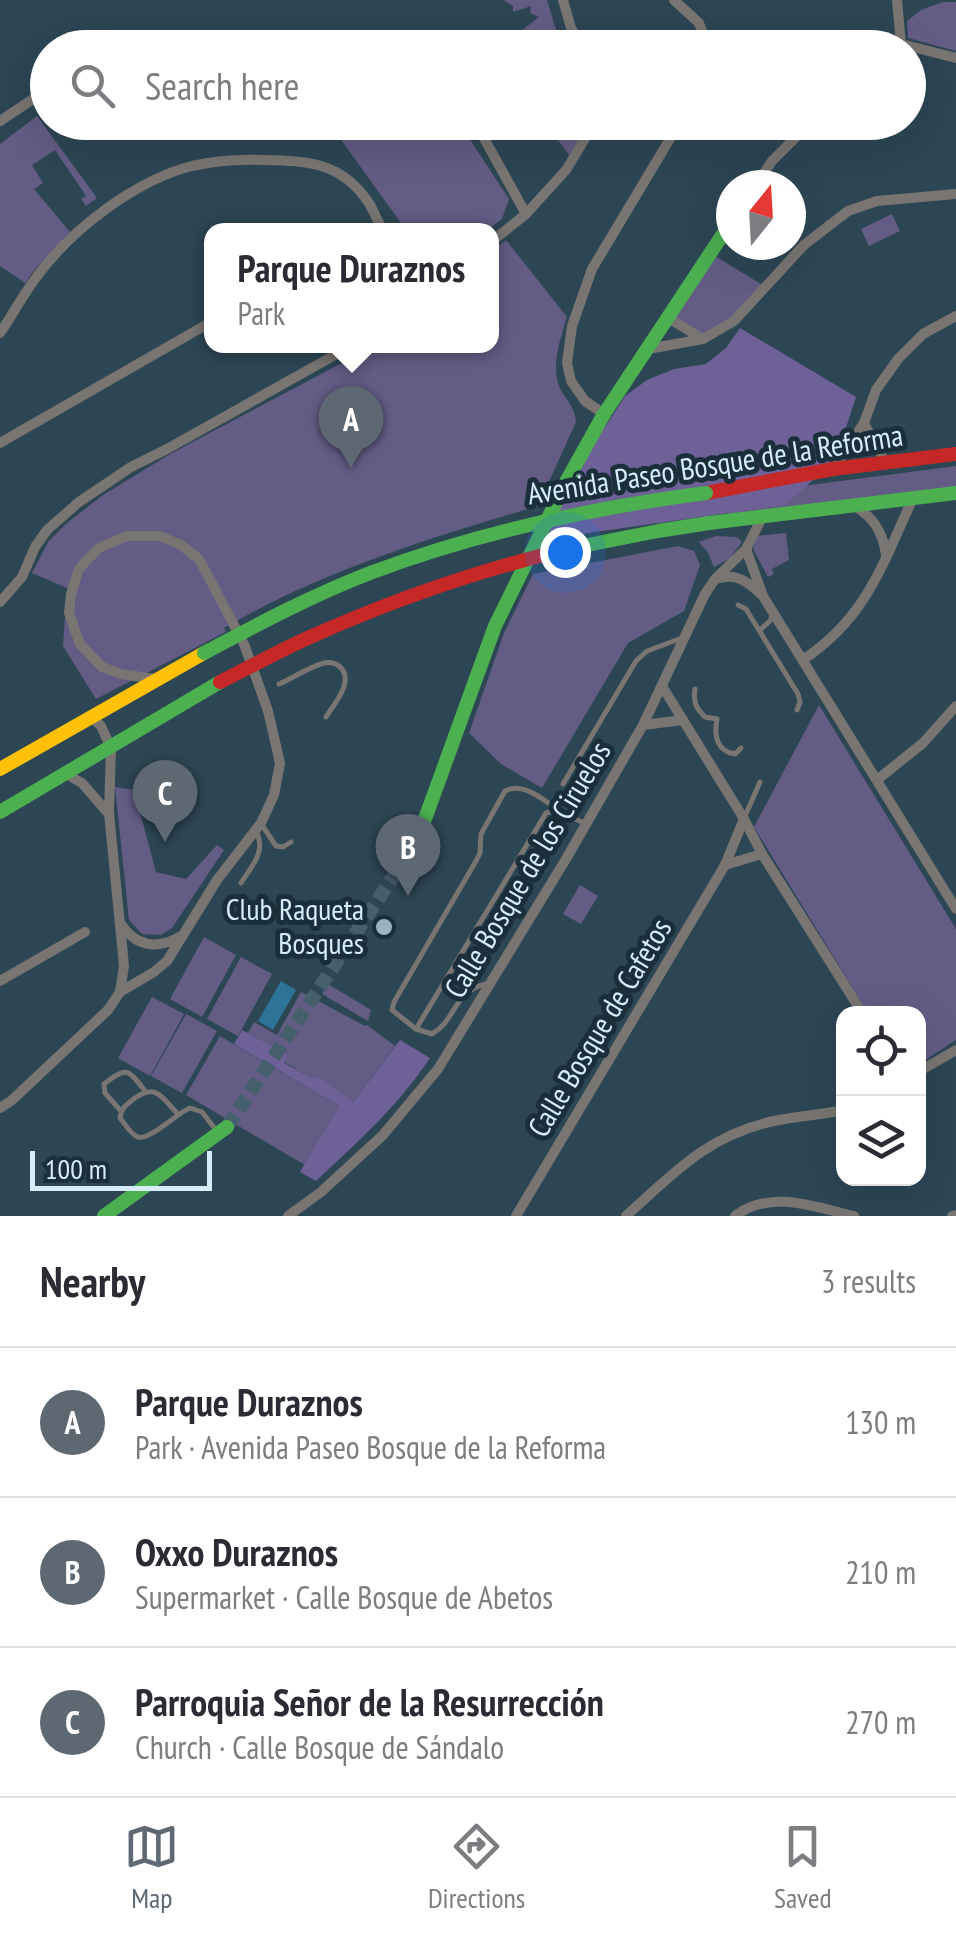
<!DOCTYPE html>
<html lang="en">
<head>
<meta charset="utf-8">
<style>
	:root { --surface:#fff; --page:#f2f2f3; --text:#2b2b33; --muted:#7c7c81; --line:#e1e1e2; --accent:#5d6873 }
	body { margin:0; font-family:"PT Sans Narrow",sans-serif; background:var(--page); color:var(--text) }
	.controls { position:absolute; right:30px; bottom:30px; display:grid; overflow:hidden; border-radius:20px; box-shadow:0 10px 40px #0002 }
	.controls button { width:90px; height:90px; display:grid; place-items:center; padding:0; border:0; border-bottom:2px solid var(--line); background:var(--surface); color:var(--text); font:50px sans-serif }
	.compass { position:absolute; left:716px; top:170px; width:90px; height:90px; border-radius:50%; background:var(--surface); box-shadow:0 10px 40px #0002; rotate:18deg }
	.scale { position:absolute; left:30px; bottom:25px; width:182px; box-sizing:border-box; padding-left:10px; border:5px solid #d5edfd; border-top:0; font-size:28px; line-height:35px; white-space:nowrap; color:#d5edfd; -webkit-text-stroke:8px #1b2f3a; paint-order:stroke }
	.you { position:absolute; left:565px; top:552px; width:35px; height:35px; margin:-25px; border:8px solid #fff; border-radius:50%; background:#1a73e8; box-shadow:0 0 0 15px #1a73e833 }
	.badge { display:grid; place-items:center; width:65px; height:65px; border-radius:50%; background:var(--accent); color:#fff; font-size:32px; font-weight:700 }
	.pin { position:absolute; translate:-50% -82px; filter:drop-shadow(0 2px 5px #0008) }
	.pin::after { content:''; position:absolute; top:52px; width:35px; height:30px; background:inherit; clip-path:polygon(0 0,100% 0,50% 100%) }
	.popup { position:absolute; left:204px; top:223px; width:295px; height:130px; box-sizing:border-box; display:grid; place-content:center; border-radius:20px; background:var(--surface); filter:drop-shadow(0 2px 8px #0005); font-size:32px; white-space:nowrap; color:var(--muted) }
	.popup b { font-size:38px; color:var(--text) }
	.popup::after { content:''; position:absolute; left:50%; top:100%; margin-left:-20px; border:20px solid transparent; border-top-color:var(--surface) }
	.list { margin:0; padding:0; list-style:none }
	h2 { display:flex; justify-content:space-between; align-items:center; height:130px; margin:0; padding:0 40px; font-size:42px }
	h2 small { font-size:32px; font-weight:400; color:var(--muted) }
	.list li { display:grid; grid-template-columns:65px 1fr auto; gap:30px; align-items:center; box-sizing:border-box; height:150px; padding:0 40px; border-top:2px solid var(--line) }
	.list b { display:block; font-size:38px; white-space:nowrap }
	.list p { margin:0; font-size:32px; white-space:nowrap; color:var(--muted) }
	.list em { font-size:32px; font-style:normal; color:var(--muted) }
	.icon { flex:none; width:55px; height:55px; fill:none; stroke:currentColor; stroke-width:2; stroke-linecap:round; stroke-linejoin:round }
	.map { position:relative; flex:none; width:956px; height:1216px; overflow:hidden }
	.search { position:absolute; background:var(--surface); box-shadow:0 10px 40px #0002; left:30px; right:30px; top:30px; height:110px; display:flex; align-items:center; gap:25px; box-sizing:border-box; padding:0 35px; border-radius:55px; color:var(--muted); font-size:38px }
	.sheet { height:580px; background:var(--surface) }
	nav { display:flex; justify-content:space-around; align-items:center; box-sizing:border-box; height:140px; border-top:2px solid var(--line); background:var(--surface); font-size:28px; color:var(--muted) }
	nav a { display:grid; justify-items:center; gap:5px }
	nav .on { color:var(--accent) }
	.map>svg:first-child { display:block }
	.green { fill:#635c85 }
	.forest { fill:#6d6197 }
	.water { fill:#2e7398 }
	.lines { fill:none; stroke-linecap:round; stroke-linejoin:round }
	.secondary-tunnel { stroke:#465f6d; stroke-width:14; stroke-dasharray:14 7; stroke-linecap:butt }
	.lane { stroke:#797572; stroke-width:5 }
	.street { stroke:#797572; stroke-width:10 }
	.fast { stroke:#4caf50; stroke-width:14 }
	.slow { stroke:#ffc107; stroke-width:14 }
	.jam { stroke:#c62828; stroke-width:14 }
	.fast-bridge { stroke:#4caf50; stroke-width:14 }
	.jam-bridge { stroke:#c62828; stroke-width:14 }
	.poi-dot { fill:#9ab3c2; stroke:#1b2f3a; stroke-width:4 }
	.labels { text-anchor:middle; stroke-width:10; stroke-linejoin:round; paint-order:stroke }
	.street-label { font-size:30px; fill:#d5edfd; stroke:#1b2f3a }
	.poi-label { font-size:30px; fill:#d5edfd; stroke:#1b2f3a; text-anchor:end }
</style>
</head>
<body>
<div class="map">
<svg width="956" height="1216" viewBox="0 0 956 1216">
	<rect width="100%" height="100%" fill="#2d4654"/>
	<!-- green -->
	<g class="green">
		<polygon points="503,0 547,0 561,47 519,47 522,40 517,34 539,17 530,13 531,6 513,12 513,6"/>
		<polygon points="943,2 956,2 956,51 908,38 907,21 921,10"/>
		<polygon points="37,116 97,198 86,206 81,199 86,196 55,150 32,165 43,183 34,189 70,232 35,269 25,283 0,266 0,144"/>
		<polygon points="329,123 459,123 509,199 502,219 487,230 406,230"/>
		<polygon points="545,123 588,123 570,156"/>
		<polygon points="892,214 900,231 869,246 861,229"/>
		<path d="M506,240L567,317C560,340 549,370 562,392C569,403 575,409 576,422L538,506C430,538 322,571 224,628L226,632L96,699L63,646L67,588L32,573L48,542L66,524L103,495L172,453L374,346H491V252Z"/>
		<polygon points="710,253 764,286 734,321 703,339 668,318"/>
		<polygon points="956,466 956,488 728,517 726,496"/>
		<polygon points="786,533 789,560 772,569 774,574 768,577 753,549 756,536"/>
		<polygon points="716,536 737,537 742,542 729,559 714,567 708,553 699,542"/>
		<polygon points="678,546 694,551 700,565 684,611 628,643 542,788 501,764 469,733 504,633 533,574"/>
		<polygon points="819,705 956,929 956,1040 919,1064 918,1014 868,1013 754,827"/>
		<polygon points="115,787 134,790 156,872 186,879 217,845 224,850 172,928 161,935 142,934 129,920"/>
		<polygon points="580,885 598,896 581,924 563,914"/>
		<polygon points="204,937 236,955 202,1017 170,999"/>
		<polygon points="241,957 272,974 238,1036 207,1019"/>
		<polygon points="328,984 371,1010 368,1021 322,994"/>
		<polygon points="301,992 365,1026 367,1025 395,1046 353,1102 284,1062 288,1054 248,1033 254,1022 277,1035"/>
		<polygon points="152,997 184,1014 150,1076 118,1058"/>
		<polygon points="186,1014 217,1031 182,1093 151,1076"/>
		<polygon points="220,1036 339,1106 305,1165 186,1095"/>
	</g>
	<!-- forest -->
	<g class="forest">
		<polygon points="740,328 856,397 837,455 824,470 785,505 532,541 625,396 647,380 674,369 706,364 726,348"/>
		<path d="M242,1030L288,1054L284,1063L314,1079L317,1076L353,1102L400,1040L430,1058C399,1105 357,1143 316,1181L300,1172L339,1106L234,1044Z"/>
	</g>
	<!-- water -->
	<polygon class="water" points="281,981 296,990 273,1030 258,1021"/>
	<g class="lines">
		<!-- secondary-tunnel -->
		<polyline class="secondary-tunnel" points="227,1127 417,841"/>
		<!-- lane -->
		<g class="lane">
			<polyline points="738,605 746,609 798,694 800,702 797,710"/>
			<polyline points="760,630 770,621 773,613"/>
			<path d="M279,684C293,678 309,667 324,663C329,662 335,663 339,666C356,680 334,704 326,717"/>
			<path d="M695,689C693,702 696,708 705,717L717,719C714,735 716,751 735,754L741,748"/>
			<polyline points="563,784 636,661 647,651 682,638"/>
			<polyline points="745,816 760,782"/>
			<polyline points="262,825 276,846 283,847 291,842"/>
			<path d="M241,883C251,867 266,852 257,833"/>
			<path d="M486,984C453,991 456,1021 432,1034L416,1029L392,1010L394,1002L476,861L480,853L481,834L505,791C524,781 544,801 560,811"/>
			<polyline points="416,1029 546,813 557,810 586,824"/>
			<path d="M121,1111L105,1093L104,1084C127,1066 128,1069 145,1091"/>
			<path d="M177,1113C162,1098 157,1083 135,1098C126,1105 122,1107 120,1118C125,1124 131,1135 138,1137C149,1141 177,1113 190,1108L202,1112L216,1130"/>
		</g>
		<!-- street -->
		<g class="street">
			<polyline points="563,0 571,28 583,48"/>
			<polyline points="674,0 699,23 709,48"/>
			<polyline points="897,0 901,44 956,58"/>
			<polyline points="0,121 48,89"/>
			<polyline points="475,122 526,214"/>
			<polyline points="756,185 772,161 811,122"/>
			<polyline points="491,242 526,214 566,170 595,122"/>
			<polyline points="668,318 703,339 734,321 804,245 848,211 877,201 956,194"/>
			<path d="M0,333C13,314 24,293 38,275C72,229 136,180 192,166C215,161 239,159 261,160C307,161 341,161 369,203C374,212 378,222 383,230"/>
			<polyline points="648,349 703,339"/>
			<polyline points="604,414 585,401 571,381 567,363 572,326 592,269 680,122"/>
			<polyline points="864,423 886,464"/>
			<polyline points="0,443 211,322"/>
			<polyline points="833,469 864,423 876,390 898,359 923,334 956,316"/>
			<path d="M853,505C873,516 883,532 886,555"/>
			<polyline points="746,549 763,596 956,909"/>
			<path d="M716,579C736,572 748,582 762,595"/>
			<polyline points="0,602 22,577 35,547 47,530 79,502 131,467 167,449 351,346"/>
			<path d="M804,659C867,617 883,563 913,498"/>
			<polyline points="662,686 744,819 762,854 863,1014"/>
			<polyline points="91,717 101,726 111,748 109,813 124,966 120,992"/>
			<polyline points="643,725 683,720"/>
			<polyline points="66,774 82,783 108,813"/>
			<polyline points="877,780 923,743 956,706"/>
			<polyline points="725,865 762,854"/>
			<path d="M121,924C135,946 157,950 179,937"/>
			<polyline points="0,981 85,932"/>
			<polyline points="918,1072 956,1050"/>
			<polyline points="0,1108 11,1101 108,1010 120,992 154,972 167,961 217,880 261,823 274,795 280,763 268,711 244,644 199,559 181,545 160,536 127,536 99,548 84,563 78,571 71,594 69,613 80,644 102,667 121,674 155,679"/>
			<polyline points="288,1216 321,1192 383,1135 438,1069 566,859 643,725 705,594 715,579 746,549 763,516"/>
			<polyline points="516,1216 725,865 744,819"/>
			<path d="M626,1216C674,1173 708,1135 774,1121C797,1116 821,1115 844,1110"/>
			<path d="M735,1216C770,1189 815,1207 854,1216"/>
			<polyline points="952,1216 956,1215"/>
		</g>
		<!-- fast -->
		<g class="fast">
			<polyline points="709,523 956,493"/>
			<polyline points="0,812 220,682"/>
			<polyline points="417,841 495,626 566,482 604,414 731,222"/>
			<polyline points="104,1216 227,1127"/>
		</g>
		<!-- slow -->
		<polyline class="slow" points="0,769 204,653"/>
		<!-- jam -->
		<polyline class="jam" points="706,493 833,469 956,454"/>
		<!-- fast-bridge -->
		<g class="fast-bridge">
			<polyline points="572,548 658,531 709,523"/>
			<path d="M204,653C258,624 313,595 370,573C479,532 591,508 706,493"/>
		</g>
		<!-- jam-bridge -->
		<path class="jam-bridge" d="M220,682C250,667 279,651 310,637C393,600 482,569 572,548"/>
	</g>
	<!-- markers -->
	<circle class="poi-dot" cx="384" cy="927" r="10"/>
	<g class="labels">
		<!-- street labels -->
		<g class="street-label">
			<text transform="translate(715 465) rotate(-9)" y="10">Avenida Paseo Bosque de la Reforma</text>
			<text transform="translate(528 870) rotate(-59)" y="10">Calle Bosque de los Ciruelos</text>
			<text transform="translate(600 1028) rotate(-59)" y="10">Calle Bosque de Cafetos</text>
		</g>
		<!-- poi labels -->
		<g class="poi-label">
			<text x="364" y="920">Club Raqueta<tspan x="364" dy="34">Bosques</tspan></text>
		</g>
	</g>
</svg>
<div class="controls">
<button><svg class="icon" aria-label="locate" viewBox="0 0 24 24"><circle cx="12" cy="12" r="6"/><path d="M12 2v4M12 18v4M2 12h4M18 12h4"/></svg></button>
<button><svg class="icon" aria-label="layers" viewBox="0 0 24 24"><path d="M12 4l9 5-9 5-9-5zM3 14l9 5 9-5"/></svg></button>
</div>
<svg class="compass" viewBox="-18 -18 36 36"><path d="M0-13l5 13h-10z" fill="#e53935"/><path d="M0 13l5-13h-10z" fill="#7c7c81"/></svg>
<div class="scale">100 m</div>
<div class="you"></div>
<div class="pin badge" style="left:351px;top:468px">A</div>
<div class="popup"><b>Parque Duraznos</b>Park</div>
<div class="pin badge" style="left:408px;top:896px">B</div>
<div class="pin badge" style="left:165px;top:842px">C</div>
<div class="search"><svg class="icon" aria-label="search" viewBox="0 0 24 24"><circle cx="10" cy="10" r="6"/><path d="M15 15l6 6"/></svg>Search here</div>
</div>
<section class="sheet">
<h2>Nearby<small>3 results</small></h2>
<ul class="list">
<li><span class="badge">A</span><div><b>Parque Duraznos</b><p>Park · Avenida Paseo Bosque de la Reforma</p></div><em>130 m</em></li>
<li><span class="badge">B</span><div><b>Oxxo Duraznos</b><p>Supermarket · Calle Bosque de Abetos</p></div><em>210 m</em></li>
<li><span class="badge">C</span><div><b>Parroquia Señor de la Resurrección</b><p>Church · Calle Bosque de Sándalo</p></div><em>270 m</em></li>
</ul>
</section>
<nav>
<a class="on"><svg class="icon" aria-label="map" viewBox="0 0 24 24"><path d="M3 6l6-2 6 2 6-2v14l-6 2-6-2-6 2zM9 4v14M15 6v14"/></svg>Map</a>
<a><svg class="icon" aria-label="directions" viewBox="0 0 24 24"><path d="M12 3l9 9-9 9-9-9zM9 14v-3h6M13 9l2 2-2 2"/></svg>Directions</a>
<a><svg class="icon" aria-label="saved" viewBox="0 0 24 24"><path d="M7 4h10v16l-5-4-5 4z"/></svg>Saved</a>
</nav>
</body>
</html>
